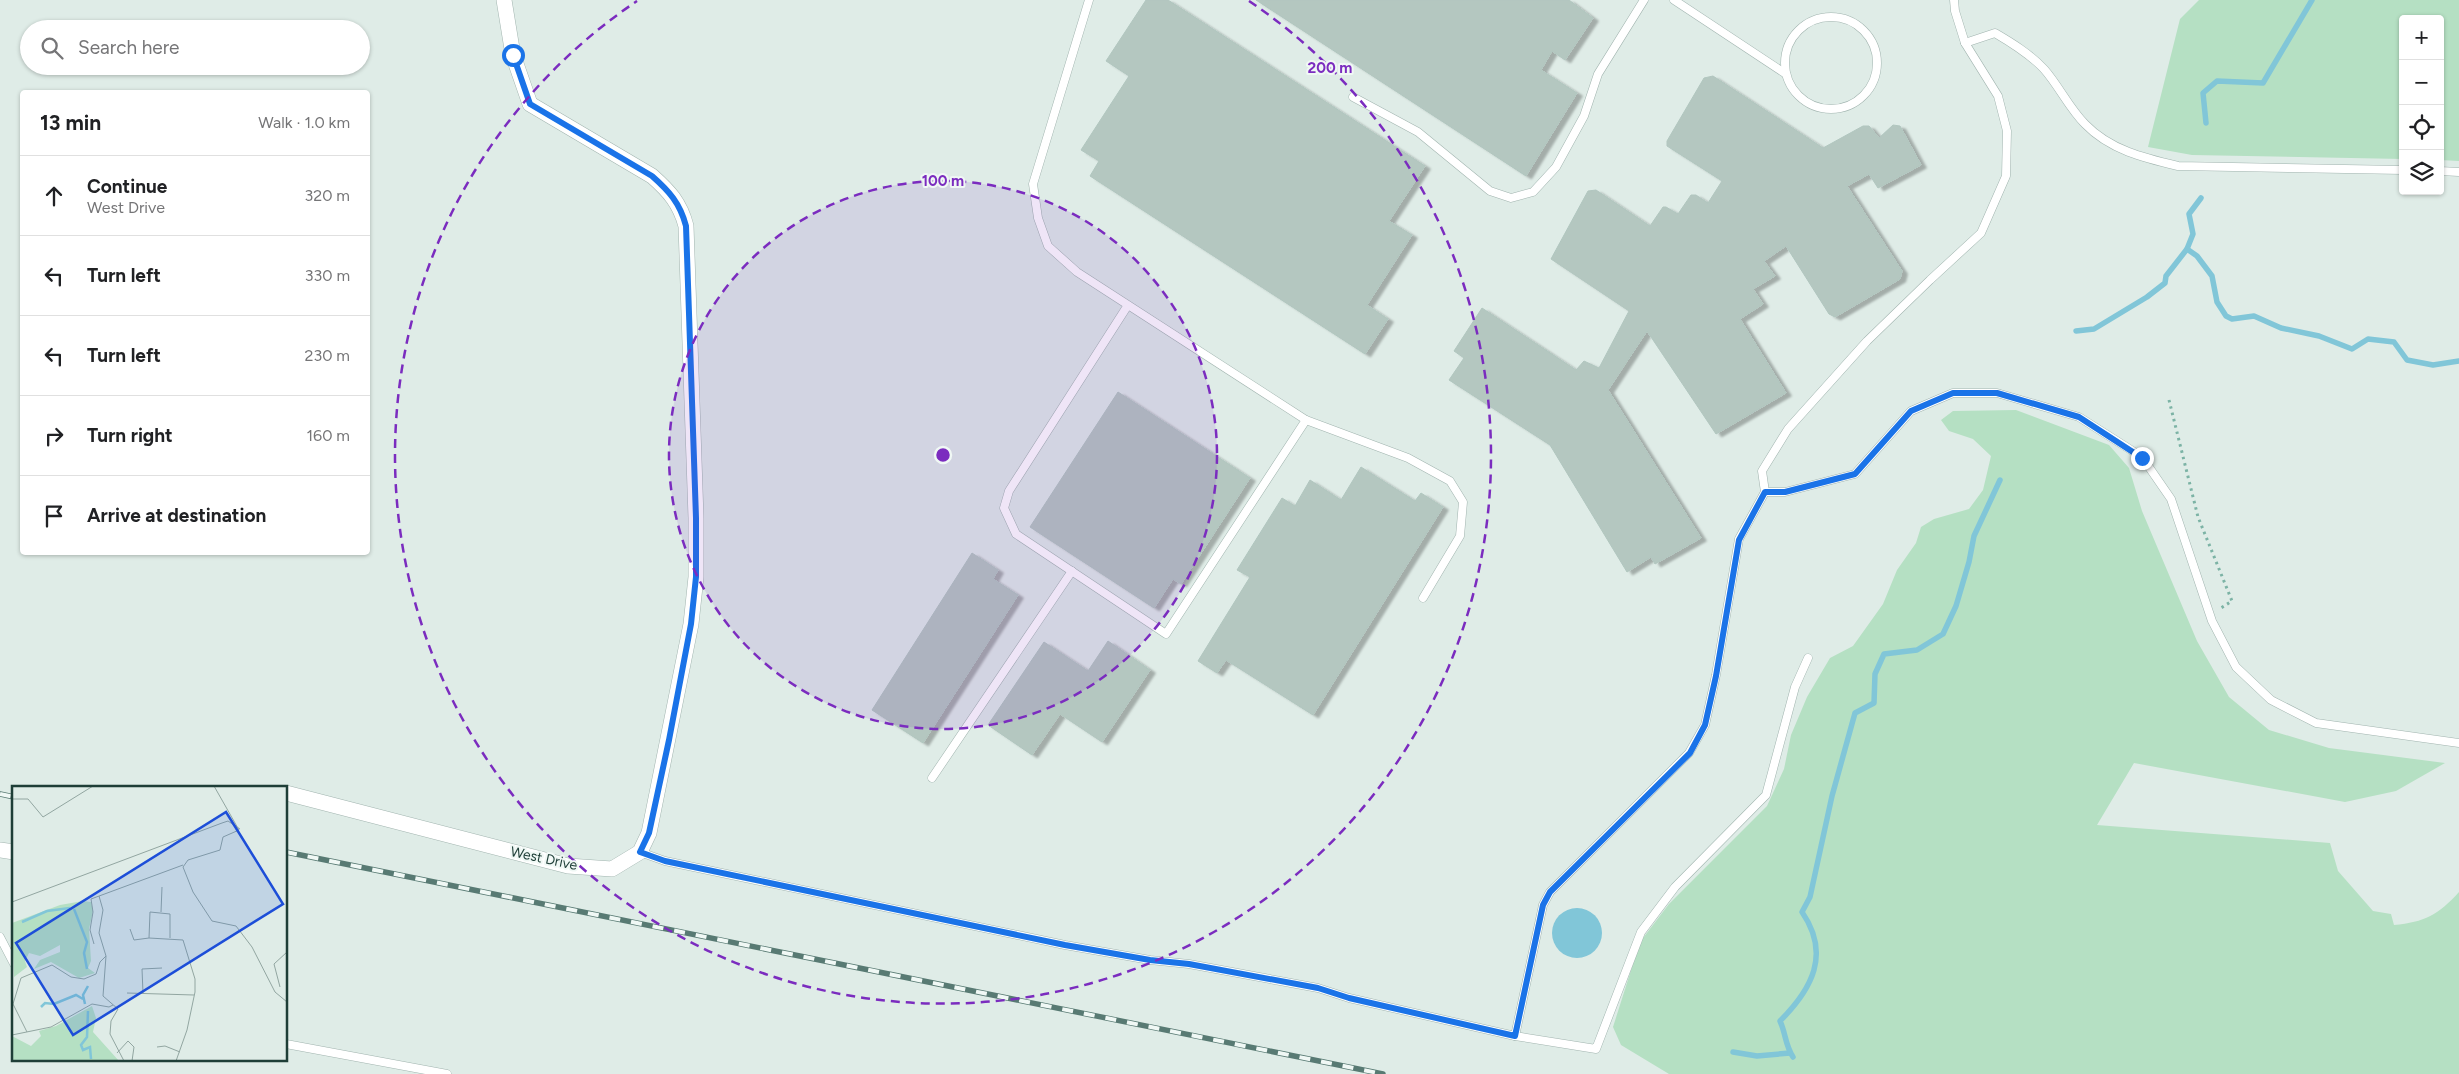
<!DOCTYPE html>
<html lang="en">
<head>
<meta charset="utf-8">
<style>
	:root { --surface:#fff; --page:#f2f2f2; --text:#202124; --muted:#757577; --line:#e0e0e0 }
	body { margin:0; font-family:Figtree,sans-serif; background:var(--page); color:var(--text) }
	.controls { position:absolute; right:15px; top:15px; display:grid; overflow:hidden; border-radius:5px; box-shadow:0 1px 4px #0004 }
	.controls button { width:45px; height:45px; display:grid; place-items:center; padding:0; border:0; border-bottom:1px solid var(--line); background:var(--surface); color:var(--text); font:25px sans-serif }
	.stop { position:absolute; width:15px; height:15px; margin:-11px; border:4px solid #1a73e8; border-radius:50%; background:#fff }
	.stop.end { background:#1a73e8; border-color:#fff; box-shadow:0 1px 5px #0008 }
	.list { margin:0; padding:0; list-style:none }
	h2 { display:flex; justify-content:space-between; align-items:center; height:65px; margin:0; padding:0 20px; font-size:21px }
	h2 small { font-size:16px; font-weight:400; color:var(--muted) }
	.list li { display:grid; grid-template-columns:32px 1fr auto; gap:15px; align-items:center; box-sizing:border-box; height:80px; padding:0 20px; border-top:1px solid var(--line) }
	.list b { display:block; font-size:19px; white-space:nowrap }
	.list p { margin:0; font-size:16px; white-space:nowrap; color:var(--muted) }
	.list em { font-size:16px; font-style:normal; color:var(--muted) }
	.icon { flex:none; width:28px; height:28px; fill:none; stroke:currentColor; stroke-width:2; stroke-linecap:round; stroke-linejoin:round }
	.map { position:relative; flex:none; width:2459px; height:1074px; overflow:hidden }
	.search { position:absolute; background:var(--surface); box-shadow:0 1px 4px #0004; left:20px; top:20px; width:350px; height:55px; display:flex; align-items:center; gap:12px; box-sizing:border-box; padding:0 18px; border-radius:28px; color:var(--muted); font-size:19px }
	.panel { position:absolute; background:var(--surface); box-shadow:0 1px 4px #0004; left:20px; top:90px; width:350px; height:465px; border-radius:5px }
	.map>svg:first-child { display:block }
	.green { fill:#b5e0c3 }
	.water { fill:#81c6d8 }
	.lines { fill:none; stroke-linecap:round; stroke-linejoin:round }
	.stream { stroke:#81c6d8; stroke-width:5.5 }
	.building { fill:#b4c7c0; stroke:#b1c6bf; filter:url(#shadow) }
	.service-casing { stroke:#a1b4af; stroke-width:9 }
	.minor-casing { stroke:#a1b4af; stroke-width:16 }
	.path { stroke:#7cb3a5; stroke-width:3; stroke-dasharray:2.5 4; stroke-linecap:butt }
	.service { stroke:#fff; stroke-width:8 }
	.minor { stroke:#fff; stroke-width:15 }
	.rail-casing { stroke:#587a73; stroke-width:5.5 }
	.rail { stroke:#f0f8f5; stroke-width:4; stroke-dasharray:11; stroke-linecap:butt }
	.route { stroke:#1a73e8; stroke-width:6 }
	.ring { fill:none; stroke:#7b2cbf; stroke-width:2.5; stroke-dasharray:9 6 }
	.labels { text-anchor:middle; stroke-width:4; stroke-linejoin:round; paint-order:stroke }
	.street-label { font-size:14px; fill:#1e3e37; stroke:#f0f8f5 }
	.inset-river { fill:none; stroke:#81c6d8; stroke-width:2.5 }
	.inset-road { fill:none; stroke:#92a6a1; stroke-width:1 }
	.view { fill:#1d4ed8; fill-opacity:0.15; stroke:#1d4ed8; stroke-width:2.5 }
	.inset-edge { fill:none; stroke:#1e3e37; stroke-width:2.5 }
	.centre { fill:#7b2cbf; stroke:#f0f8f5; stroke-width:2.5 }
	.ring-label { font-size:15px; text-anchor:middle; font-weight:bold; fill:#7b2cbf; stroke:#f0f8f5; stroke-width:4; stroke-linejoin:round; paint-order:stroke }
</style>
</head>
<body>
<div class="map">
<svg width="2459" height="1074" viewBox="0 0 2459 1074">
	<defs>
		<filter id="shadow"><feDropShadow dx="5.5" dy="3" stdDeviation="1" flood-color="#0004"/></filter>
	</defs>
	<rect width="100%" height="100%" fill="#dfece7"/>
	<!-- green -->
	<g class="green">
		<polygon points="2199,0 2459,0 2459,161 2440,160 2440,19 2403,19 2403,159 2192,155 2148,147 2180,19"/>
		<path d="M2016,410L2109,445L2129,468L2142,511L2197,641L2229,697L2269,730L2329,748L2445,763L2396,791L2345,802L2134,763L2097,825L2330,843L2338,871L2373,911L2391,914L2394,925C2425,922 2438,915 2459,892V1074H1669L1621,1045L1613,1027L1640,942L1669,904L1767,806L1784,769L1791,735L1807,697L1830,658L1853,646L1883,604L1897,570L1916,543L1921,527L1934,519L1969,509L1983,490L1991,456L1973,439L1949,431L1941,420L1953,411Z"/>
	</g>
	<!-- water -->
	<circle class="water" cx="1577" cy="933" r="25"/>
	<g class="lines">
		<!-- stream -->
		<g class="stream">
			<polyline points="2206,123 2203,93 2217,81 2263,83 2312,0"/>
			<polyline points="2187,249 2197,256 2212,276 2217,302 2226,316 2232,319 2254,316 2281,328 2319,336 2352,349 2368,339 2394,342 2407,360 2433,365 2459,361"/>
			<polyline points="2076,331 2094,329 2147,297 2165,283 2166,276 2187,249 2193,234 2189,214 2201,198"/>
			<polyline points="1733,1052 1757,1056 1790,1053"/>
			<path d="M1793,1057C1785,1045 1786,1034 1780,1021C1812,989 1831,954 1802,912L1810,897L1832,796L1855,713L1874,703L1875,674L1884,654L1917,650L1943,634L1956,606L1969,562L1974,536L2000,480"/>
		</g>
	</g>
	<!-- building -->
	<g class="building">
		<polygon points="1146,0 1168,0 1425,166 1389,221 1412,235 1367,305 1388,319 1365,354 1090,176 1099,161 1081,150 1129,76 1106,61"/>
		<polygon points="1256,0 1569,0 1593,18 1565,60 1552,51 1541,70 1577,93 1526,176"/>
		<polygon points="1713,76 1823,148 1863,126 1869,126 1879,138 1893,125 1900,126 1921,165 1878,188 1869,174 1847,186 1902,271 1900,279 1835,317 1829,314 1786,246 1764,261 1775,276 1753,289 1763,304 1740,319 1786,393 1716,434 1647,331 1608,390 1701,538 1655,564 1651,557 1627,572 1550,445 1449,380 1464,358 1454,351 1482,308 1576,370 1584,361 1599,368 1629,311 1551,259 1588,191 1596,190 1650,226 1663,207 1666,207 1678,214 1691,195 1696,195 1708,203 1722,181 1667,146 1667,141 1704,78"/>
		<polygon points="1118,392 1250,478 1181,584 1173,579 1154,608 1030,527"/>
		<polygon points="1361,467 1415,501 1421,493 1443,507 1313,715 1226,660 1217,673 1198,661 1250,577 1237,570 1282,498 1295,506 1310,480 1341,500"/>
		<polygon points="972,553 998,570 993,579 1018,595 923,743 872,710"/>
		<polygon points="1108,641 1150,670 1102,742 1060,714 1032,755 988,725 1044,642 1088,671"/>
	</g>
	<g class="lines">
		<!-- service casing -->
		<g class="service-casing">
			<g id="service">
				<polyline points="1089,0 1033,184 1038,218 1048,246 1077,272 1306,420 1166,634 1016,534 1004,508 1009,491 1128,305"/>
				<polyline points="1674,0 1786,74"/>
				<polyline points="1954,0 1955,11 1965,43 1998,96 2007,131 2006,176 1981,233 1930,280 1867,341 1788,429 1762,471 1765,492 1785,492 1855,474 1911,411 1953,393 1997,393 2079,417 2142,457 2171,499 2212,621 2236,667 2271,700 2316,723 2459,743"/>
				<circle cx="1831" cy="63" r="46"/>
				<path d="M1965,43L1995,33C2012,43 2030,54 2044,69C2059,86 2069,108 2085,124C2110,150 2144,158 2178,166L2403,170"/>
				<polyline points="1353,97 1418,132 1490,191 1511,198 1533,192 1556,167 1584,116 1598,74 1644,0"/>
				<polyline points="2440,171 2459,172"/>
				<polyline points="1306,420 1408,458 1450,481 1463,502 1460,536 1423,598"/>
				<polyline points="932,778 1072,571"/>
				<polyline points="640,852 665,861 1065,945 1150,960 1189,964 1318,988 1349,998 1515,1036 1596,1049 1641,932 1675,887 1766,795 1795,687 1808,658"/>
				<polyline points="0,937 14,964"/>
				<polyline points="1515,1036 1543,905 1550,892 1689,753 1705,725 1716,675 1739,539 1765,492"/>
				<polyline points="286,1044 447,1074"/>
			</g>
		</g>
		<!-- minor casing -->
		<g class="minor-casing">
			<g id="minor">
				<path d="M286,793L568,866L612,869L640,852L649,833L691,624L696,577V518L686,226C680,203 669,191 652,176L530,104L513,55L504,0"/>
				<polyline points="0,850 14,852"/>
			</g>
		</g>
		<!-- path -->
		<polyline class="path" points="2169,400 2198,517 2232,601 2221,608"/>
		<!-- service -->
		<use href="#service" class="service"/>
		<!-- minor -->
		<use href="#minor" class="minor"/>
		<!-- rail casing -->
		<g class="rail-casing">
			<g id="rail">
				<polyline points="0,794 14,797"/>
				<polyline points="286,852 1383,1074"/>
			</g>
		</g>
		<!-- rail -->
		<use href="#rail" class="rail"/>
	</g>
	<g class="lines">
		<!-- route -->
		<path class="route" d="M513,55L530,104L652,176C669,191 680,203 686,226L696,518V577L691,624L669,740L649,833L640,852L665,861L1065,945L1150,960L1189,964L1318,988L1349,998L1515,1036L1543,905L1550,892L1690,753L1705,725L1716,676L1739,540L1765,492H1785L1855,474L1911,411L1953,393H1997L2079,417L2142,458"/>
	</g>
	<!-- distance rings -->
	<circle cx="943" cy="455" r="274" fill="#7b2cbf" fill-opacity=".12"/>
	<g class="ring">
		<circle cx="943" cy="455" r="274"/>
		<path d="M1249 1A548 548 0 1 1 637 1"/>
	</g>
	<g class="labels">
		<!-- street labels -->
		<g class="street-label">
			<text transform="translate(544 858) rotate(12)" y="5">West Drive</text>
		</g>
	</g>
	<!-- overview -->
	<g transform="translate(12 786)">
		<rect width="275" height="275" fill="#dfece7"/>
		<path d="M71,115L79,116L81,125L77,143L79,175L76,182L83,187L67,192L39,176L22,183L28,174L48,166V159L28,170L17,167L13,175L15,181L2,191L0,137L48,119ZM80,220L84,232L81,246L107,275H0V250L19,260L29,250L27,245L44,240Z" fill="#b5e0c3"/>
		<path class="inset-river" d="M62,123L75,156L72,167L75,183M10,136L35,125L58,122M73,218L71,209L76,200M29,221L33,217L42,218L64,209L71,213M76,225L75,251L69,259L71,264L78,261L79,273"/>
		<path class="inset-road" d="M202,0L227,44L211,51L208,64L176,74L171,81L181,106L200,135L224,140L240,161L263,206L275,216M0,13H16L31,31L81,0M87,110L91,124L87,147L94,170M0,116L210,37L216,35L228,43M149,126L150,101M118,143L122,154L137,152M158,152V128L138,126L137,152L171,154L183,193V206L175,244L164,275M82,158L78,144L81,126L79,113L171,79M268,201L262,178L275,166M115,207L182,209M131,207L130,183L150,182M15,246L1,218L9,192L40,179L59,191L72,193L84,188L88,176L94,170L91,210L106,223L99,235L98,248L112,275M0,249L39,241L80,218L97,221L101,219M145,261L153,260L168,266M105,267L116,255L122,261L120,275"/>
		<path class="view" d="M214,26L271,118L61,249L4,157Z"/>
		<rect width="275" height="275" class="inset-edge"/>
	</g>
	<circle cx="943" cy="455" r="8" class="centre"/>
	<g class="ring-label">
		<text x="1330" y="73">200 m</text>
		<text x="943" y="186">100 m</text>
	</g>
</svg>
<div class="controls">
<button>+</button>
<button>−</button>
<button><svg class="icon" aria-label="locate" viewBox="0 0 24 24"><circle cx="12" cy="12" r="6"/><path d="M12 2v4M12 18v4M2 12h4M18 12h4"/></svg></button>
<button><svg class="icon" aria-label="layers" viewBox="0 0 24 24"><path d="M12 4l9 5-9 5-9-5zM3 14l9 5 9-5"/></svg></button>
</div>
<div class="stop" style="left:513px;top:55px"></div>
<div class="stop end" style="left:2142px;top:458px"></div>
<div class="search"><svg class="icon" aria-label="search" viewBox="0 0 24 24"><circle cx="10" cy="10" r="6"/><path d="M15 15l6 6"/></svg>Search here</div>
<section class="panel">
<h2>13 min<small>Walk · 1.0 km</small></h2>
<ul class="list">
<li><svg class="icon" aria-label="ahead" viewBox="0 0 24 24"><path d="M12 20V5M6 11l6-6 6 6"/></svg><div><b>Continue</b><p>West Drive</p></div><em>320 m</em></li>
<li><svg class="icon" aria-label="left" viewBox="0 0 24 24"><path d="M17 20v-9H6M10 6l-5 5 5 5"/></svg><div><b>Turn left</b></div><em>330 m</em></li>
<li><svg class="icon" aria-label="left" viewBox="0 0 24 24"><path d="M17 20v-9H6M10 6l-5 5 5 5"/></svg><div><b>Turn left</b></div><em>230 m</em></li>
<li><svg class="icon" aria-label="right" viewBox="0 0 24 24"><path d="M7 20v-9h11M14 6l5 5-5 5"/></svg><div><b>Turn right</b></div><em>160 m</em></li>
<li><svg class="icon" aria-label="arrive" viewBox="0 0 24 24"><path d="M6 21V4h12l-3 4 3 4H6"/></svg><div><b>Arrive at destination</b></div></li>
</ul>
</section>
</div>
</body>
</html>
